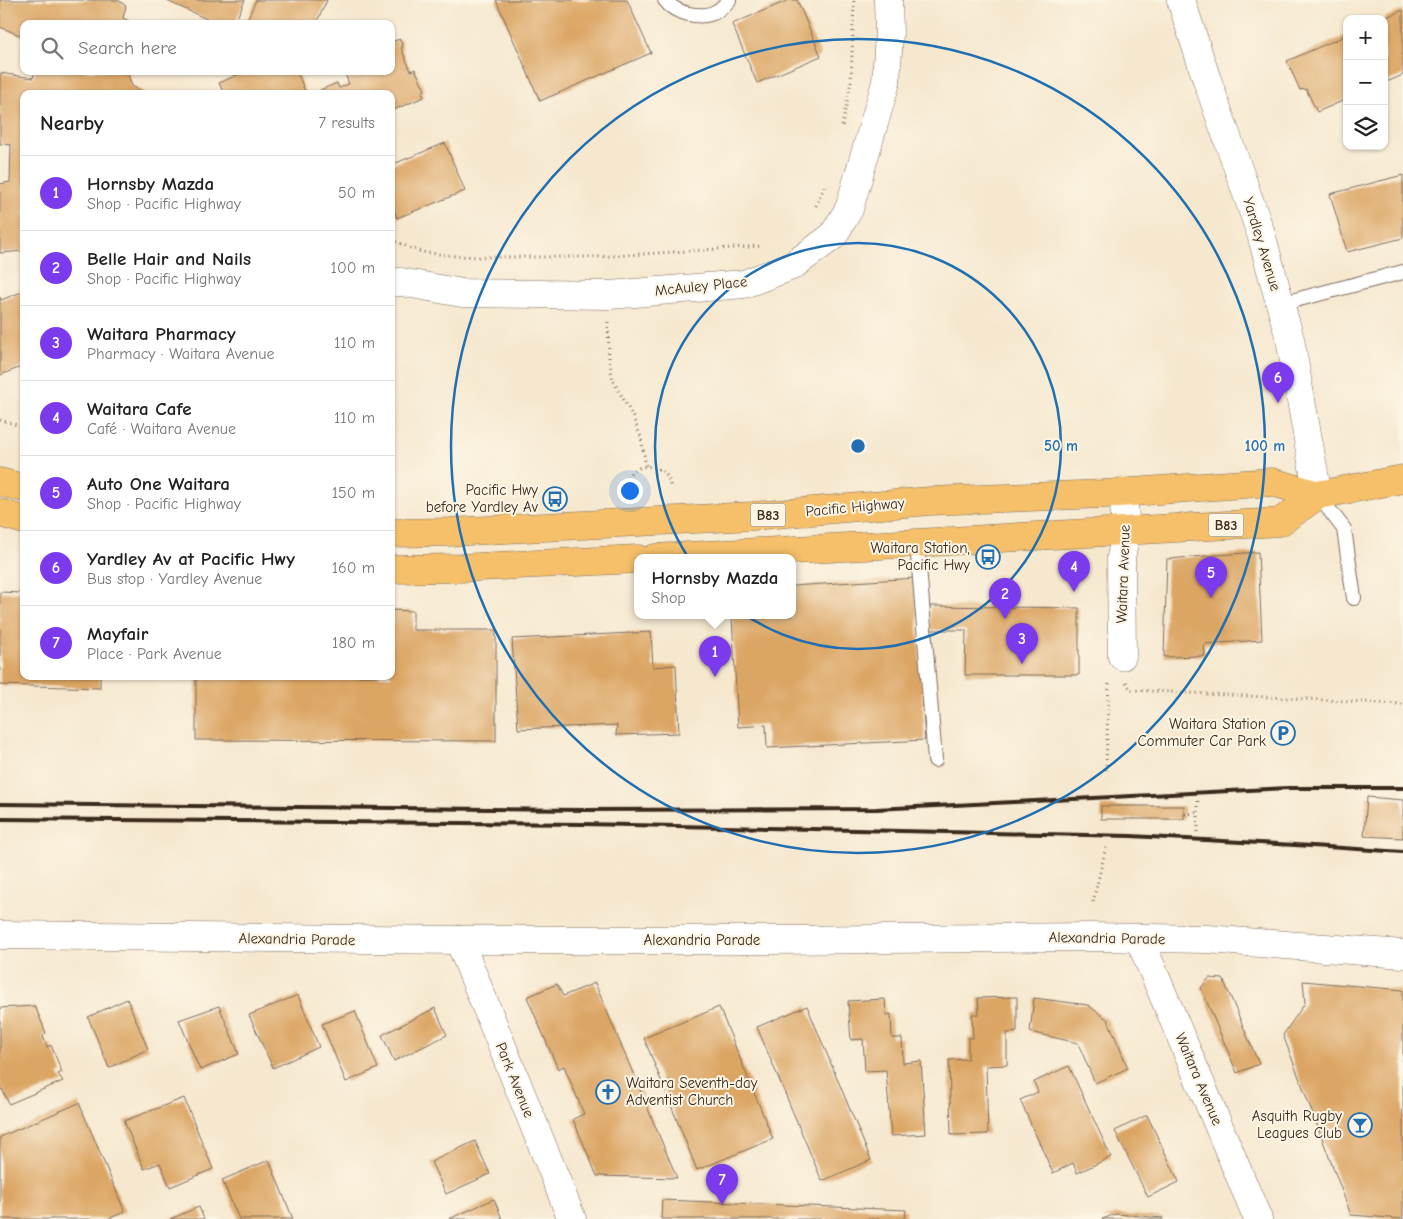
<!DOCTYPE html>
<html lang="en">
<head>
<meta charset="utf-8">
<style>
	:root { --surface:#fff; --page:#f2f2f2; --text:#222; --muted:#767676; --line:#e0e0e0; --accent:#7c3aed }
	body { margin:0; font-family:"Comic Neue",sans-serif; background:var(--page); color:var(--text) }
	.controls { position:absolute; right:15px; top:15px; display:grid; overflow:hidden; border-radius:10px; box-shadow:0 1px 4px #0004 }
	.controls button { width:45px; height:45px; display:grid; place-items:center; padding:0; border:0; border-bottom:1px solid var(--line); background:var(--surface); color:var(--text); font:25px sans-serif }
	.you { position:absolute; left:629px; top:490px; width:18px; height:18px; margin:-12px; border:4px solid #fff; border-radius:50%; background:#1a73e8; box-shadow:0 0 0 8px #1a73e833 }
	.badge { display:grid; place-items:center; width:32px; height:32px; border-radius:50%; background:var(--accent); color:#fff; font-size:16px; font-weight:700 }
	.pin { position:absolute; translate:-50% -41px; filter:drop-shadow(0 1px 2px #0008) }
	.pin::after { content:''; position:absolute; top:26px; width:18px; height:15px; background:inherit; clip-path:polygon(0 0,100% 0,50% 100%) }
	.popup { position:absolute; left:634px; top:554px; width:162px; height:65px; box-sizing:border-box; display:grid; place-content:center; border-radius:10px; background:var(--surface); filter:drop-shadow(0 1px 4px #0005); font-size:16px; white-space:nowrap; color:var(--muted) }
	.popup b { font-size:19px; color:var(--text) }
	.popup::after { content:''; position:absolute; left:50%; top:100%; margin-left:-10px; border:10px solid transparent; border-top-color:var(--surface) }
	.list { margin:0; padding:0; list-style:none }
	h2 { display:flex; justify-content:space-between; align-items:center; height:65px; margin:0; padding:0 20px; font-size:21px }
	h2 small { font-size:16px; font-weight:400; color:var(--muted) }
	.list li { display:grid; grid-template-columns:32px 1fr auto; gap:15px; align-items:center; box-sizing:border-box; height:75px; padding:0 20px; border-top:1px solid var(--line) }
	.list b { display:block; font-size:19px; white-space:nowrap }
	.list p { margin:0; font-size:16px; white-space:nowrap; color:var(--muted) }
	.list em { font-size:16px; font-style:normal; color:var(--muted) }
	.icon { flex:none; width:28px; height:28px; fill:none; stroke:currentColor; stroke-width:2; stroke-linecap:round; stroke-linejoin:round }
	.map { position:relative; flex:none; width:1403px; height:1219px; overflow:hidden }
	.search { position:absolute; background:var(--surface); box-shadow:0 1px 4px #0004; left:20px; top:20px; width:375px; height:55px; display:flex; align-items:center; gap:12px; box-sizing:border-box; padding:0 18px; border-radius:10px; color:var(--muted); font-size:19px }
	.panel { position:absolute; background:var(--surface); box-shadow:0 1px 4px #0004; left:20px; top:90px; width:375px; height:590px; border-radius:10px }
	.map>svg:first-child { display:block }
	.building { fill:#dba563 }
	.lines { fill:none; stroke-linecap:round; stroke-linejoin:round }
	.service-casing { stroke:#7c6c5c; stroke-width:16 }
	.minor-casing { stroke:#7c6c5c; stroke-width:29 }
	.tertiary-casing { stroke:#7c6c5c; stroke-width:29 }
	.primary-casing { stroke:#7c6c5c; stroke-width:29 }
	.path { stroke:#7c6c5c; stroke-width:3; stroke-dasharray:1 4; stroke-linecap:butt }
	.service { stroke:#fff; stroke-width:14 }
	.minor { stroke:#fff; stroke-width:28 }
	.tertiary { stroke:#fff; stroke-width:28 }
	.primary { stroke:#f6c06b; stroke-width:28 }
	.rail { stroke:#3b2a1e; stroke-width:4 }
	.ring { fill:none; stroke:#1f6fb2; stroke-width:2.5 }
	.labels { text-anchor:middle; stroke-width:4; stroke-linejoin:round; paint-order:stroke }
	.shield { fill:#fcf5e5; stroke:#75675a; stroke-width:1 }
	.shield-label { font-size:14px; font-weight:bold; fill:#3b2a1e }
	.street-label { font-size:15px; fill:#3b2a1e; stroke:#fcf5e5 }
	.poi-label { font-size:15px; fill:#3b2a1e; stroke:#fcf5e5; text-anchor:end }
	.centre { fill:#1f6fb2; stroke:#fcf5e5; stroke-width:2.5 }
	.ring-label { font-size:15px; text-anchor:middle; font-weight:bold; fill:#1f6fb2; stroke:#fcf5e5; stroke-width:4; stroke-linejoin:round; paint-order:stroke }
</style>
</head>
<body>
<div class="map">
<svg width="1403" height="1219" viewBox="0 0 1403 1219">
	<rect width="100%" height="100%" fill="#fcf5e5"/>
	<filter id="ink" filterUnits="userSpaceOnUse"><feTurbulence type="fractalNoise" baseFrequency=".02" numOctaves="2"/><feDisplacementMap in="SourceGraphic" scale="10" xChannelSelector="R" yChannelSelector="G"/><feConvolveMatrix kernelMatrix="1 2 1 2 8 2 1 2 1" color-interpolation-filters="sRGB"/></filter>
	<filter id="wash" filterUnits="userSpaceOnUse"><feTurbulence type="fractalNoise" baseFrequency=".0096" numOctaves="4" result="noise"/><feDisplacementMap in="SourceGraphic" scale="20" xChannelSelector="R" yChannelSelector="G"/><feGaussianBlur stdDeviation="1.12" result="paint"/><feColorMatrix in="noise" values="0 0 0 0 0 0 0 0 0 0 0 0 0 0 0 0 0 1.4 0 .05"/><feComposite in="paint" operator="in"/></filter>
	<g filter="url(#wash)">
		<rect width="100%" height="100%" fill="#f6e8cf"/>
		<g id="blocks">
			<!-- building -->
			<g class="building">
				<polygon points="0,0 118,0 126,6 123,18 135,24 24,24 24,37 0,27"/>
				<polygon points="168,0 245,0 234,24 218,24 167,1"/>
				<polygon points="256,0 327,0 316,24 250,24 246,22"/>
				<polygon points="496,0 627,0 651,53 540,101"/>
				<polygon points="789,0 797,0 821,56 757,83 732,24"/>
				<polygon points="1403,10 1403,75 1384,83 1384,18"/>
				<polygon points="1347,35 1347,99 1317,112 1306,89 1300,90 1287,61"/>
				<polygon points="400,39 403,47 401,48 411,71 415,69 425,90 422,92 424,97 391,111 391,94 322,94 320,90 337,83 339,88 349,84 344,71 391,71 391,42"/>
				<polygon points="35,71 127,71 132,86 147,94 24,94 24,251 0,253 0,184 10,182 11,145 0,144 0,73 33,78"/>
				<polygon points="246,71 297,71 306,94 224,94 219,83"/>
				<polygon points="445,143 465,191 397,218 391,203 391,165"/>
				<polygon points="1403,175 1403,238 1347,252 1330,194"/>
				<polygon points="24,291 24,366 0,375 0,297 1,300"/>
				<polygon points="1258,552 1262,640 1204,644 1205,656 1164,657 1167,559"/>
				<polygon points="915,578 925,740 767,748 766,725 738,727 732,616 792,616 792,586"/>
				<polygon points="0,592 24,593 24,676 100,676 100,688 0,685"/>
				<polygon points="930,606 1079,608 1079,675 965,675 966,630 930,630"/>
				<polygon points="391,610 413,611 413,630 496,630 496,741 196,740 196,676 391,676"/>
				<polygon points="651,632 653,667 676,665 679,733 616,735 617,725 518,729 512,639"/>
				<polygon points="1367,797 1403,800 1403,838 1364,836"/>
				<rect x="1101" y="806" width="83" height="13"/>
				<polygon points="1209,978 1223,979 1259,1064 1237,1073 1201,988"/>
				<polygon points="1303,981 1403,990 1403,1219 1351,1215 1283,1035 1305,1003"/>
				<polygon points="595,983 677,1178 597,1176 573,1119 584,1114 564,1066 558,1069 527,997 557,984 563,996"/>
				<polygon points="298,995 319,1047 273,1068 249,1015"/>
				<polygon points="1017,997 1017,1032 1007,1033 1007,1065 986,1066 988,1134 951,1135 949,1060 968,1059 968,1038 973,1038 972,1014 979,1014 978,998"/>
				<polygon points="1034,998 1088,1005 1108,1020 1128,1068 1095,1083 1078,1043 1030,1032"/>
				<polygon points="127,999 148,1049 109,1068 88,1017"/>
				<polygon points="885,999 886,1015 891,1014 892,1038 902,1038 903,1063 921,1061 926,1134 891,1136 886,1070 865,1071 863,1039 851,1040 848,1001"/>
				<polygon points="35,1006 46,1033 43,1036 47,1047 51,1045 62,1072 58,1074 63,1081 9,1104 2,1089 0,1090 0,1008"/>
				<polygon points="219,1006 239,1054 200,1070 179,1020"/>
				<polygon points="807,1006 871,1160 822,1181 757,1027"/>
				<polygon points="719,1007 773,1139 697,1170 644,1038"/>
				<polygon points="435,1008 447,1035 394,1061 382,1035"/>
				<polygon points="355,1011 378,1068 346,1082 322,1024"/>
				<polygon points="1069,1066 1111,1157 1077,1173 1073,1163 1053,1173 1020,1100 1038,1092 1034,1082"/>
				<polygon points="184,1098 213,1169 170,1187 160,1163 144,1169 124,1121"/>
				<polygon points="79,1103 125,1212 107,1219 0,1219 0,1137"/>
				<polygon points="1147,1115 1179,1182 1148,1197 1115,1131"/>
				<polygon points="475,1141 490,1174 446,1194 431,1162"/>
				<polygon points="269,1160 293,1219 239,1219 222,1180"/>
				<polygon points="494,1199 502,1219 449,1219"/>
				<polygon points="662,1200 906,1210 905,1219 661,1219"/>
				<polygon points="199,1207 204,1219 170,1219"/>
				<polygon points="1116,1214 1163,1218 1163,1219 1102,1219"/>
			</g>
		</g>
	</g>
	<g filter="url(#ink)">
		<use href="#blocks" fill-opacity="0" stroke="#7c6c5c" stroke-width="1"/>
		<g class="lines">
			<!-- service casing -->
			<g class="service-casing">
				<g id="service">
					<path d="M665,0C675,14 702,20 717,11C722,9 726,3 729,0"/>
					<polyline points="1280,304 1403,272"/>
					<polyline points="1318,495 1344,529 1354,598"/>
					<polyline points="917,543 935,760"/>
				</g>
			</g>
			<!-- minor casing -->
			<g class="minor-casing">
				<g id="minor">
					<polyline points="1181,0 1207,80 1261,234 1290,339 1318,495"/>
					<polyline points="391,283 401,282 462,293 610,295 744,284 792,266 833,236 849,209 886,82 889,33 888,0"/>
					<polyline points="1122,656 1121,558 1126,531 1123,492"/>
					<polyline points="1139,938 1258,1219"/>
					<polyline points="459,940 572,1219"/>
				</g>
			</g>
			<!-- tertiary casing -->
			<g class="tertiary-casing">
				<polyline id="tertiary" points="0,935 459,940 772,940 1092,937 1207,939 1403,954"/>
			</g>
			<!-- primary casing -->
			<g class="primary-casing">
				<g id="primary">
					<polyline points="0,482 24,488"/>
					<polyline points="0,513 24,520"/>
					<polyline points="391,533 450,532 753,516 930,501 1104,494 1272,482 1318,495"/>
					<polyline points="655,558 1280,522 1318,495 1403,479"/>
					<polyline points="391,569 459,568 638,559"/>
				</g>
			</g>
			<!-- path -->
			<g class="path">
				<polyline points="842,126 851,82 854,0"/>
				<polyline points="816,206 825,185"/>
				<polyline points="391,240 421,252 455,256 480,257 597,257 762,246"/>
				<polyline points="608,322 609,359 613,380 632,415 641,437 646,466"/>
				<polyline points="0,420 24,427"/>
				<path d="M624,492C625,488 625,484 626,480C633,463 659,462 668,478C670,481 670,486 671,489"/>
				<polyline points="1126,682 1131,690 1403,704"/>
				<polyline points="1106,770 1109,680"/>
				<polyline points="1185,814 1198,813"/>
				<polyline points="1198,832 1198,799"/>
				<polyline points="1093,902 1106,847"/>
			</g>
			<!-- service -->
			<use href="#service" class="service"/>
			<!-- minor -->
			<use href="#minor" class="minor"/>
			<!-- tertiary -->
			<use href="#tertiary" class="tertiary"/>
			<!-- primary -->
			<use href="#primary" class="primary"/>
			<!-- rail -->
			<g class="rail">
				<polyline points="0,804 584,810 876,809 1288,788 1403,788"/>
				<polyline points="0,819 583,824 1131,836 1312,846 1403,852"/>
			</g>
		</g>
	</g>
	<!-- distance rings -->
	<g class="ring">
		<circle cx="858" cy="446" r="203"/>
		<circle cx="858" cy="446" r="407"/>
	</g>
	<!-- icons -->
	<defs>
		<g id="bus-ring" transform="scale(1.25)"><circle r="9.5" fill="#fcf5e5" stroke="#1f6fb2" stroke-width="1.5"/><path d="M-5-6H5V4H4V6H2V4H-2V6H-4V4H-5ZM-3.5-4V0h7V-4ZM-3.5 1.2v1.5H-2V1.2ZM2 1.2v1.5H3.5V1.2Z" fill="#1f6fb2"/></g>
		<g id="parking-ring" transform="scale(1.25)"><circle r="9.5" fill="#fcf5e5" stroke="#1f6fb2" stroke-width="1.5"/><path d="M-3.5-5.5H1a3.5 3.5 0 0 1 0 7H-1V5.5H-3.5ZM-1-3.4V-.6H.8a1.4 1.4 0 0 0 0-2.8Z" fill="#1f6fb2"/></g>
		<g id="church-ring" transform="scale(1.25)"><circle r="9.5" fill="#fcf5e5" stroke="#1f6fb2" stroke-width="1.5"/><path d="M-1.2-6h2.4v3.5h3.3v2.4h-3.3V6h-2.4V-.1h-3.3v-2.4h3.3Z" fill="#1f6fb2"/></g>
		<g id="bar-ring" transform="scale(1.25)"><circle r="9.5" fill="#fcf5e5" stroke="#1f6fb2" stroke-width="1.5"/><path d="M-6-5H6L.8 .8V4.5H3.5V6h-7V4.5H-.8V.8Z" fill="#1f6fb2"/></g>
	</defs>
	<g fill-rule="evenodd">
		<use href="#bus-ring" x="555" y="499"/>
		<use href="#bus-ring" x="988" y="557"/>
		<use href="#parking-ring" x="1283" y="733"/>
		<use href="#church-ring" x="608" y="1092"/>
		<use href="#bar-ring" x="1360" y="1125"/>
	</g>
	<g class="labels">
		<!-- shield labels -->
		<g class="shield">
			<rect x="750.5" y="503.5" width="35" height="23" rx="4"/>
			<rect x="1208.5" y="513.5" width="35" height="23" rx="4"/>
		</g>
		<g class="shield-label">
			<text x="768" y="520">B83</text>
			<text x="1226" y="530">B83</text>
		</g>
		<!-- street labels -->
		<g class="street-label">
			<text transform="translate(1262 244) rotate(73)" y="5">Yardley Avenue</text>
			<text transform="translate(701 286) rotate(-6)" y="5">McAuley Place</text>
			<text transform="translate(855 507) rotate(-5)" y="5">Pacific Highway</text>
			<text transform="translate(1123 574) rotate(-88)" y="5">Waitara Avenue</text>
			<text transform="translate(1107 938) rotate(1)" y="5">Alexandria Parade</text>
			<text transform="translate(297 939) rotate(1)" y="5">Alexandria Parade</text>
			<text x="702" y="945">Alexandria Parade</text>
			<text transform="translate(1199 1079) rotate(67)" y="5">Waitara Avenue</text>
			<text transform="translate(515 1080) rotate(68)" y="5">Park Avenue</text>
		</g>
		<!-- poi labels -->
		<g class="poi-label">
			<text x="538" y="495">Pacific Hwy<tspan x="538" dy="17">before Yardley Av</tspan></text>
			<text x="970" y="553">Waitara Station,<tspan x="970" dy="17">Pacific Hwy</tspan></text>
			<text x="1266" y="729">Waitara Station<tspan x="1266" dy="17">Commuter Car Park</tspan></text>
			<text x="626" y="1088" text-anchor="start">Waitara Seventh-day<tspan x="626" dy="17">Adventist Church</tspan></text>
			<text x="1342" y="1121">Asquith Rugby<tspan x="1342" dy="17">Leagues Club</tspan></text>
		</g>
	</g>
	<circle cx="858" cy="446" r="8" class="centre"/>
	<g class="ring-label">
		<text x="1061" y="451">50 m</text>
		<text x="1265" y="451">100 m</text>
	</g>
</svg>
<div class="controls">
<button>+</button>
<button>−</button>
<button><svg class="icon" aria-label="layers" viewBox="0 0 24 24"><path d="M12 4l9 5-9 5-9-5zM3 14l9 5 9-5"/></svg></button>
</div>
<div class="you"></div>
<div class="pin badge" style="left:715px;top:677px">1</div>
<div class="popup"><b>Hornsby Mazda</b>Shop</div>
<div class="pin badge" style="left:1005px;top:619px">2</div>
<div class="pin badge" style="left:1022px;top:664px">3</div>
<div class="pin badge" style="left:1074px;top:592px">4</div>
<div class="pin badge" style="left:1211px;top:598px">5</div>
<div class="pin badge" style="left:1278px;top:403px">6</div>
<div class="pin badge" style="left:722px;top:1205px">7</div>
<div class="search"><svg class="icon" aria-label="search" viewBox="0 0 24 24"><circle cx="10" cy="10" r="6"/><path d="M15 15l6 6"/></svg>Search here</div>
<section class="panel">
<h2>Nearby<small>7 results</small></h2>
<ul class="list">
<li><span class="badge">1</span><div><b>Hornsby Mazda</b><p>Shop · Pacific Highway</p></div><em>50 m</em></li>
<li><span class="badge">2</span><div><b>Belle Hair and Nails</b><p>Shop · Pacific Highway</p></div><em>100 m</em></li>
<li><span class="badge">3</span><div><b>Waitara Pharmacy</b><p>Pharmacy · Waitara Avenue</p></div><em>110 m</em></li>
<li><span class="badge">4</span><div><b>Waitara Cafe</b><p>Café · Waitara Avenue</p></div><em>110 m</em></li>
<li><span class="badge">5</span><div><b>Auto One Waitara</b><p>Shop · Pacific Highway</p></div><em>150 m</em></li>
<li><span class="badge">6</span><div><b>Yardley Av at Pacific Hwy</b><p>Bus stop · Yardley Avenue</p></div><em>160 m</em></li>
<li><span class="badge">7</span><div><b>Mayfair</b><p>Place · Park Avenue</p></div><em>180 m</em></li>
</ul>
</section>
</div>
</body>
</html>
